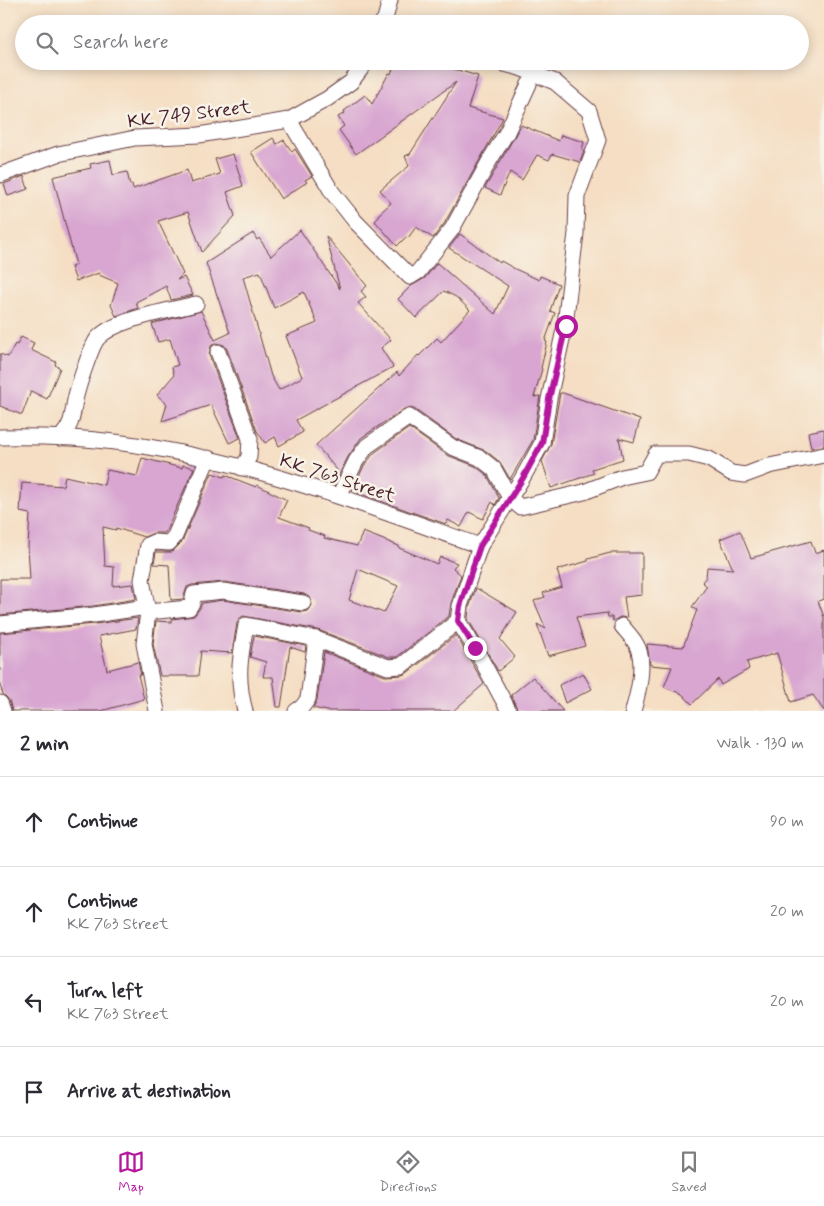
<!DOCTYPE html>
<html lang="en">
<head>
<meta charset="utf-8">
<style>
	:root { --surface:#fff; --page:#f7f7f7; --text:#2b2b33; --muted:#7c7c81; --line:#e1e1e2; --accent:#b5179e }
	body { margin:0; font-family:Mynerve,sans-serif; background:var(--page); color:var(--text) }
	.stop { position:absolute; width:15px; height:15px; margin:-11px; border:4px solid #b5179e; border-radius:50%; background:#fff }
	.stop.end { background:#b5179e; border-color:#fff; box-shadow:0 1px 5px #0008 }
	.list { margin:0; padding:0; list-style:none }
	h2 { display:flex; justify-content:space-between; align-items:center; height:65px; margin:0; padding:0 20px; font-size:21px }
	h2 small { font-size:16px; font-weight:400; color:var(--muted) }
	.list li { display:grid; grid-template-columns:32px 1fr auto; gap:15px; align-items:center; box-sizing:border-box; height:90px; padding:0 20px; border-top:1px solid var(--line) }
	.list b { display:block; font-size:19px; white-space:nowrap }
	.list p { margin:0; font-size:16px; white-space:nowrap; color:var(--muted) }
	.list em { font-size:16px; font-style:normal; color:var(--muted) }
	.icon { flex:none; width:28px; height:28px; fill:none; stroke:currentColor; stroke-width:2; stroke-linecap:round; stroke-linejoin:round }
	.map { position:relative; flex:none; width:824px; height:711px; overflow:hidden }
	.search { position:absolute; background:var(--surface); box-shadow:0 2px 12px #0003; left:15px; right:15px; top:15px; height:55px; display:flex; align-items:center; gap:12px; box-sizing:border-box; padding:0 18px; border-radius:28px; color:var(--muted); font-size:19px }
	.sheet { height:425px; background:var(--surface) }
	nav { display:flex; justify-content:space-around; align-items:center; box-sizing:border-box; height:70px; border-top:1px solid var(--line); background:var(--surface); font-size:14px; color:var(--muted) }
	nav a { display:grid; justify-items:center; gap:2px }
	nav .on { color:var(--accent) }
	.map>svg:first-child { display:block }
	.building { fill:#d8a6d1; fill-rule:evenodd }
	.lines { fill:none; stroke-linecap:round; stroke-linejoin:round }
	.street-casing { stroke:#643c42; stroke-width:17 }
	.street { stroke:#fff; stroke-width:15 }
	.route { stroke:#b5179e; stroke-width:6 }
	.labels { text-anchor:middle; stroke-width:5; stroke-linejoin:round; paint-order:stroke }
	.street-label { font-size:19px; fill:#4a1f2b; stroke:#f7f3e8 }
</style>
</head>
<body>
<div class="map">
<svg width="824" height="711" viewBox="0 0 824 711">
	<rect width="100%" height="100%" fill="#f7f3e8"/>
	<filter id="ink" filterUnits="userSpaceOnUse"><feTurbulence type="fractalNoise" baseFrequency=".02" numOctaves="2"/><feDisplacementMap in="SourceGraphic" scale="10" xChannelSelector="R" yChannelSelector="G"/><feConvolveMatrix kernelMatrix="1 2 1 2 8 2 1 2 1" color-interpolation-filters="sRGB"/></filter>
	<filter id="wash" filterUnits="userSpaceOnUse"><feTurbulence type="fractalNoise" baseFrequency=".0096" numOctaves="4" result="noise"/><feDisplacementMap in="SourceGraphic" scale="20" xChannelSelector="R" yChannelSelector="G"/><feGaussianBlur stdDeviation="1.12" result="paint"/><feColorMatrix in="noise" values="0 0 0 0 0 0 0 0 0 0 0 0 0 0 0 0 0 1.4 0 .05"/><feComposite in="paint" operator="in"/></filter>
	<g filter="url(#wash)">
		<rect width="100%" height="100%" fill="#f5dec3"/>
		<g id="blocks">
			<!-- building -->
			<g class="building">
				<polygon points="396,61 441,61 440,65 478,76 468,108 503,118 444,224 433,238 416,227 408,238 406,237 397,246 375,221 379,217 378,215 391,203 380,190 409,166 405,156 410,154 456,82 356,154 339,130 344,126 338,117 345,113 344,111 365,95 372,104 389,73 391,74"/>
				<polygon points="521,125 559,141 561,135 584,142 582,150 584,151 580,162 552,154 549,160 537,155 522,180 510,172 500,195 485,188"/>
				<polygon points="273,138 277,144 284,140 292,152 295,149 312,176 305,180 307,182 281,199 251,152"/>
				<polygon points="233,154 243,186 227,192 235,216 202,252 188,212 158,221 183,274 177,280 184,277 193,295 171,300 166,286 136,302 138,308 116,316 111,305 118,283 99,275 99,273 76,281 71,267 76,265 53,177 91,168 90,164 110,160 113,175 127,172 130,185 132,184 133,189 187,170 191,183 220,174 215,159"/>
				<polygon points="24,176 28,189 8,196 4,184"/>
				<path d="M300,230L340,289L326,236L367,286L361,291L366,297L358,303L391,340L381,348L393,367L296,420L303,432L279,446L275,437L265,443L257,431L227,349L224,345L215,343L211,346L209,355L240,438L229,443L211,405L162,421L167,404L157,395L174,375L172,367L178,365L170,339L158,342L152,324L201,311L215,340L230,333L206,263L253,233L257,240L259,238L271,256ZM260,272L274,308L304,292L317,323L286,336L302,377L279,390L271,376L243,277Z"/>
				<polygon points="460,234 500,263 501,261 515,269 539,280 540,276 559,284 550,311 555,313 545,341 547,342 541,368 542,369 534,397 540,396 533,440 510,479 500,462 486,451 456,439 414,409 408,408 404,409 361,438 348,457 335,482 332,480 337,470 316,445 397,372 399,376 418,355 419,356 437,338 441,342 470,310 456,297 444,291 416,318 398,299 411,286 425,278 437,263 495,314 508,286 449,248"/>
				<polygon points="21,337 34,343 31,350 56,362 55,365 60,368 47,399 31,391 22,415 0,406 0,354 8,357 15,344 17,345"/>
				<polygon points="560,393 563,393 640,420 634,442 619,438 623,459 592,469 594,473 580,478 551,488 542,461 551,444"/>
				<polygon points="409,428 447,455 475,466 487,475 499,498 495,505 492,502 483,519 469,512 461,527 448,520 446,524 352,491 364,466 374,453"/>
				<polygon points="824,429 824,446 811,448 808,432"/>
				<polygon points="142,458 182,468 183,465 194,468 165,533 154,533 144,537 116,528 116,530 103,527 105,566 114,567 113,586 133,584 136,599 93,606 0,615 0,579 30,579 28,547 30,514 20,512 22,483 63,486 65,476 104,485 107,470 137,476"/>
				<path d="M212,473L224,477L225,475L256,487L257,485L287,500L279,517L309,528L308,530L325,536L324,538L357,546L363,532L399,546V548L437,564L440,557L457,563L453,568L461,575L451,603L449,616L397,657H389L318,630L243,616L239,619L237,623L232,653L201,651L198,676H160L153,644L156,621L172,622V619L194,616L200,608L202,603L223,600L302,612L307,611L312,605L311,599L304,594L224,582L192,585L187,587L183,599L171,600L169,565L154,564L156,552H172L182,542ZM358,569L398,586L384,613L349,600Z"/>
				<polygon points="740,531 751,558 811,541 815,553 824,550 824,599 818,601 824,617 824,711 813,695 791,702 777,653 747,662 749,669 721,685 718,679 692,704 682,694 664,687 672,667 650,665 647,644 683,647 697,610 692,607 707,586 702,582 706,577 707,567 733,569 720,539"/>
				<polygon points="610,553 642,553 642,595 624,597 627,618 620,617 613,621 612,617 608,617 607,613 576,617 585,646 548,656 537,624 546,629 534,601 545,597 543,593 562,587 557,570 588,561 588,559"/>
				<polygon points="476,588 517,612 500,639 515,657 498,671 468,619 469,608"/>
				<polygon points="138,618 136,629 99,636 107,670 138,662 141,675 138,675 144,699 101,711 12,711 9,700 3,694 0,686 0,633 95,624"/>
				<polygon points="456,635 484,684 453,711 327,711 313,708 317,700 324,652 385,676 402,675 407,673"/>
				<polygon points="254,636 306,646 305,652 290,647 281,707 277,707 273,677 263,677 266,662 250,657"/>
				<polygon points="583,673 592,689 565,703 559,685"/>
				<polygon points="533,677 563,711 518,711 511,695"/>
			</g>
		</g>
	</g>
	<g filter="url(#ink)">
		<use href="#blocks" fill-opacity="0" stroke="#643c42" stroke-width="1"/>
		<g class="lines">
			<!-- street casing -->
			<g class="street-casing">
				<g id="street">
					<polyline points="381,24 385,19 390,0"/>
					<polyline points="289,120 332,192 355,221 410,277 418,272 452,229 491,158 507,132 529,84"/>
					<polyline points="0,175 58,154 135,138 199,135 289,120 327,99 351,82 367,61"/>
					<polyline points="218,352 250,439 249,457 242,468"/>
					<path d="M0,437C24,436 48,437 72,438C214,447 347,499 480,546L460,606L458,621L475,648L509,711"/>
					<path d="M60,438C76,421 71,412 77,392C80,381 92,344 98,338C117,318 169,311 196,304"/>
					<polyline points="339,496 356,461 367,446 409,417 452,447 480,458 494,469 510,498 520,507 584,492 622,477 646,472 656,454 689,454 709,459 731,473 745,475 769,466 824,455"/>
					<polyline points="480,546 523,477 542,443 549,399 565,325 576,233 577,196 598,140 589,111 555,82 520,68 493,61"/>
					<polyline points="148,612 189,608 192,603 194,594 223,591 303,603"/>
					<polyline points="0,624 94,615 147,607"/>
					<path d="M622,626C627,632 635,640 638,648C645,666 638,693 633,711"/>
					<polyline points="0,703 3,711"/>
					<polyline points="157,711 144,644 148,612 142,580 148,545 154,542 169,543 175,536 208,458"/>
					<path d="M245,711C236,678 240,658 246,625L316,639L388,667L401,666L458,621"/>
					<polyline points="296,711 302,707 308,699 316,639"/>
				</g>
			</g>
			<!-- street -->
			<use href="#street" class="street"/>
		</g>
	</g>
	<g class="lines" filter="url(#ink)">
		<!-- route -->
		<polyline class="route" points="475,648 458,621 460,606 480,546 523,478 542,443 549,399 566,326"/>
	</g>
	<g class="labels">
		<!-- street labels -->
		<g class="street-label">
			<text transform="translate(189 113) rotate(-7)" y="7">KK 749 Street</text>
			<text transform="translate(338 477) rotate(18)" y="7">KK 763 Street</text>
		</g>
	</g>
</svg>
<div class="stop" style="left:566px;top:326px"></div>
<div class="stop end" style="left:475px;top:648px"></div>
<div class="search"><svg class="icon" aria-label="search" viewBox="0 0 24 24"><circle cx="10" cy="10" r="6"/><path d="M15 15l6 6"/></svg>Search here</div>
</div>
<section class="sheet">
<h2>2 min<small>Walk · 130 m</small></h2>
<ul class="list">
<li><svg class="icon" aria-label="ahead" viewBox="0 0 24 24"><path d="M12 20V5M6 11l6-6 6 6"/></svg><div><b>Continue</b></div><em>90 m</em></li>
<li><svg class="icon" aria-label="ahead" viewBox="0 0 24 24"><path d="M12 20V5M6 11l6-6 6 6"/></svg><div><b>Continue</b><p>KK 763 Street</p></div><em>20 m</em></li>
<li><svg class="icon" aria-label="left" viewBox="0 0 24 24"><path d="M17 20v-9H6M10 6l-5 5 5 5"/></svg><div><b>Turn left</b><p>KK 763 Street</p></div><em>20 m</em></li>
<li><svg class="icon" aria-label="arrive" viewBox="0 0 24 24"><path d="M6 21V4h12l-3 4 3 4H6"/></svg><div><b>Arrive at destination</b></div></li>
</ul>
</section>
<nav>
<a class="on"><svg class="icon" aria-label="map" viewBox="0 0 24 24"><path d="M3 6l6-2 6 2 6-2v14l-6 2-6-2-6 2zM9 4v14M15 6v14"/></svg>Map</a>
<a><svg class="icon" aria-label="directions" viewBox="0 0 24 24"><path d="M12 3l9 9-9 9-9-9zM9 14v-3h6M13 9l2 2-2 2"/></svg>Directions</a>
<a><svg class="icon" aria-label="saved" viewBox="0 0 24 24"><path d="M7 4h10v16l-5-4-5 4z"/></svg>Saved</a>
</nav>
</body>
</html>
